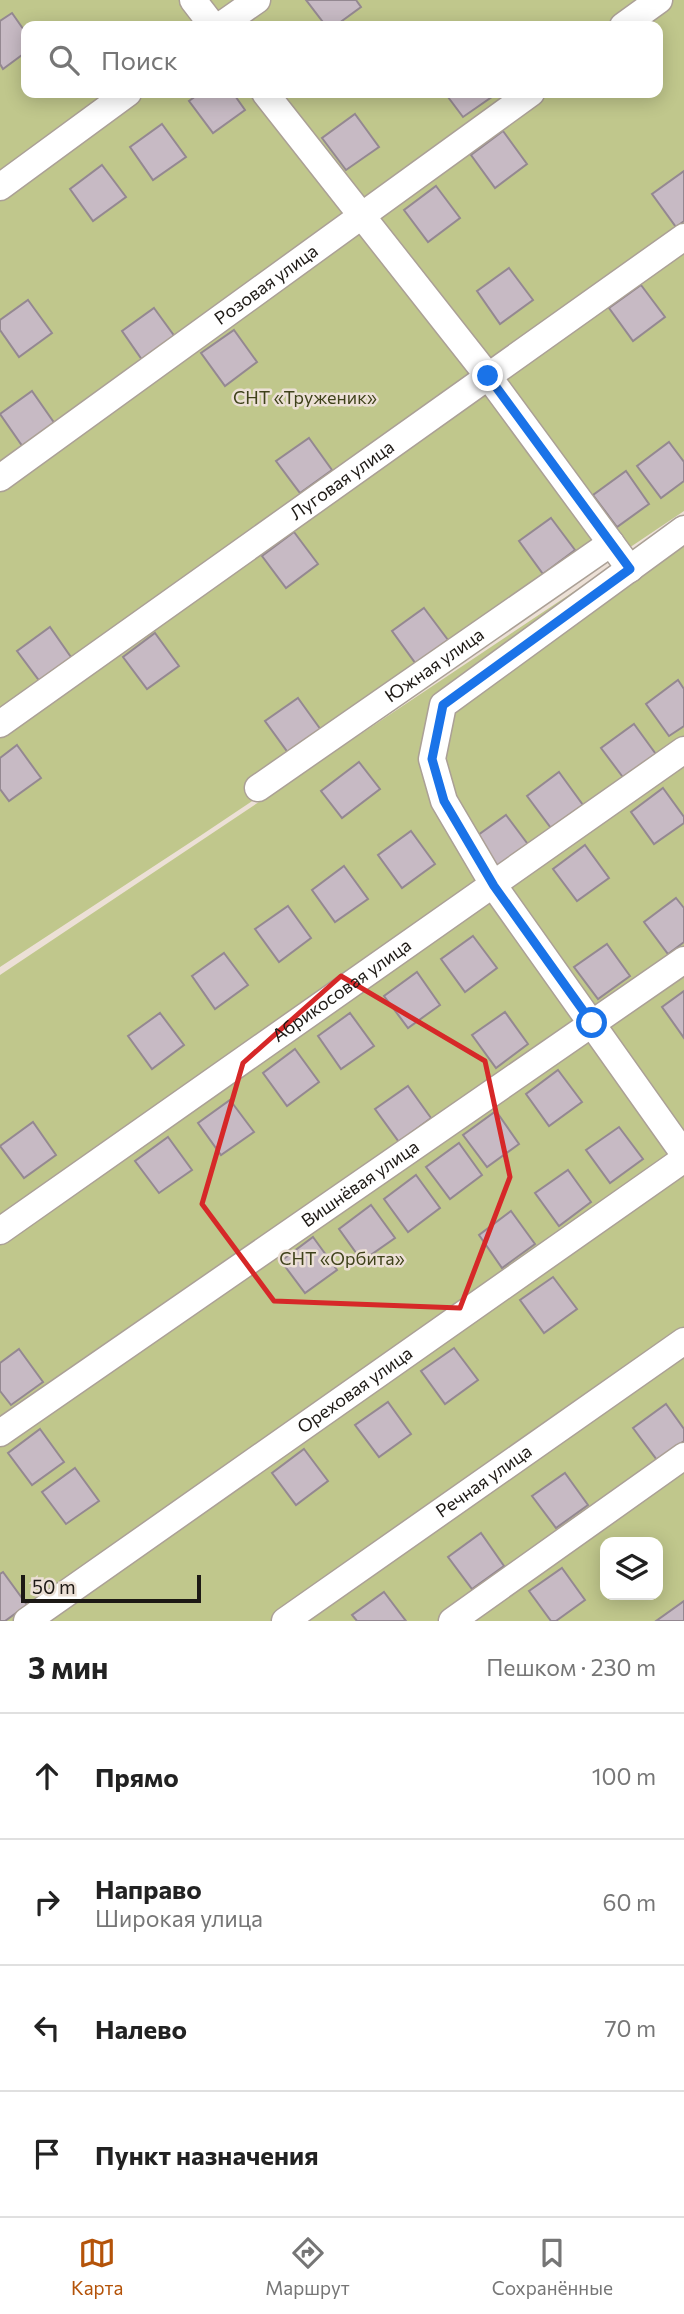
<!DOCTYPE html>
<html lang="ru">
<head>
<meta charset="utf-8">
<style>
	:root { --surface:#fff; --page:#f6f6f6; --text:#222; --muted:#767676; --line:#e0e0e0; --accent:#b45309 }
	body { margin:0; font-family:Commissioner,sans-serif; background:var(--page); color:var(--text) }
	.controls { position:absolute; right:21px; bottom:21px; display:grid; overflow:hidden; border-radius:14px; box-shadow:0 4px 18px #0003 }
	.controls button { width:63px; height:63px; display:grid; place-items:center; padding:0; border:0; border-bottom:2px solid var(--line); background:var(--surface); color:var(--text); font:35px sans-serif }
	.scale { position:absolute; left:21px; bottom:18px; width:180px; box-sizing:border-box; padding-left:7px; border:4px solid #1d1915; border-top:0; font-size:19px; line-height:24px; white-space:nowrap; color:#1d1915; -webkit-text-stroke:5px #ece0d6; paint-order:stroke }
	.stop { position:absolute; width:21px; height:21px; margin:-16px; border:5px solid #1a73e8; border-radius:50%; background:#fff }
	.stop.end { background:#1a73e8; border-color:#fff; box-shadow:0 2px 7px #0008 }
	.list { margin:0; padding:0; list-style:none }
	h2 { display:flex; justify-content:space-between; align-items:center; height:91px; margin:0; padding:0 28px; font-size:30px }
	h2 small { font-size:23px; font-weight:400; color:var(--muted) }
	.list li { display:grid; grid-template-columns:46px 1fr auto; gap:21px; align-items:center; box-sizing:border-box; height:126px; padding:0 28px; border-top:2px solid var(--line) }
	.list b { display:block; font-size:26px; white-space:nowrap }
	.list p { margin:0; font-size:23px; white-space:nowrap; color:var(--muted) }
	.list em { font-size:23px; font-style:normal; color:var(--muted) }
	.icon { flex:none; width:38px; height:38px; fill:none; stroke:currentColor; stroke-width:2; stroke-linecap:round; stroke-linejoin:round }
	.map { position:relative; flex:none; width:684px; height:1621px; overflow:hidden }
	.search { position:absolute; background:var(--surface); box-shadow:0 4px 18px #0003; left:21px; right:21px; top:21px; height:77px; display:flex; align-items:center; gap:18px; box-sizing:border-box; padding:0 24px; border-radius:14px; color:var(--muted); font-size:26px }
	.sheet { height:595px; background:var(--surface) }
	nav { display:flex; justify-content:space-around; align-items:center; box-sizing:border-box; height:98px; border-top:2px solid var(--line); background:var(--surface); font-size:19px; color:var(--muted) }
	nav a { display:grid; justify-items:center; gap:4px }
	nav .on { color:var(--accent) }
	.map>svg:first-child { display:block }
	.green { fill:#c0c78c; fill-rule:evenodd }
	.building { fill:#c7bac4; stroke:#948891; stroke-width:2 }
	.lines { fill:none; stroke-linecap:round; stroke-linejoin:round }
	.minor-casing { stroke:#aba096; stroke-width:29 }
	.minor { stroke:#fff; stroke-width:26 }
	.route { stroke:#1a73e8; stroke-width:9 }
	.marked { fill:none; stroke:#d62828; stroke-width:5; stroke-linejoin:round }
	.labels { text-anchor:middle; stroke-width:5; stroke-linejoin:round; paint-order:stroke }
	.street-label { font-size:18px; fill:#1d1915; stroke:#ece0d6 }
	.park-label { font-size:18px; fill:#3f421a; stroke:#ece0d6 }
</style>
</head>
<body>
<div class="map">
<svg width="684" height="1621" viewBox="0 0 684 1621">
	<rect width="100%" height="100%" fill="#ece0d6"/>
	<!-- green -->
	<g class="green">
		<path d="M0,0H684V511L200,836L0,967ZM26,26H658V93H26Z"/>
		<path d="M684,518V1621H0V975ZM605,1542H658V1595H605Z"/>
	</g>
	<!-- building -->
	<g class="building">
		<polygon points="306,0 356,0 361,7 335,26 326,26"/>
		<polygon points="12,13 26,33 26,52 3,69 0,64 0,21"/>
		<polygon points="200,93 233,93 245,110 213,133 189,101"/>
		<polygon points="445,93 495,93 496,94 463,117"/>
		<polygon points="355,114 379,147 346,170 322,138"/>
		<polygon points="162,124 186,157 153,180 130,147"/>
		<polygon points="503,131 527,164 495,188 471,155"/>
		<polygon points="102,165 126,197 93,221 70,189"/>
		<polygon points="684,171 684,221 676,227 652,194"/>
		<polygon points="436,186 460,218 428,242 404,210"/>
		<polygon points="509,268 533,300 500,324 477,291"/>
		<polygon points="641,285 665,317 633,341 609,308"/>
		<polygon points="28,300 52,333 19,357 0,330 0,320"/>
		<polygon points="154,308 178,341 145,364 122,331"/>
		<polygon points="234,330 257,362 225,386 201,353"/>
		<polygon points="32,391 55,424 23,447 0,414"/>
		<polygon points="309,438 332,470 300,493 276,461"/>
		<polygon points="669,442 684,462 684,481 661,498 637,466"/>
		<polygon points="626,471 649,504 617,527 593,495"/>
		<polygon points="551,518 575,550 543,574 519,541"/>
		<polygon points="294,532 318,564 286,588 262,556"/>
		<polygon points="424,608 448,640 416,664 392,631"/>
		<polygon points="50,627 73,660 41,683 17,651"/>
		<polygon points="155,633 179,666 147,689 123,657"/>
		<polygon points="678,680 684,689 684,726 669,736 646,704"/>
		<polygon points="298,698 321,730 289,754 265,721"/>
		<polygon points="634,724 658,757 625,780 601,748"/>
		<polygon points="17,745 41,778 9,801 0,789 0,758"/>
		<polygon points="359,762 380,789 342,818 321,791"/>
		<polygon points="559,772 583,805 551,828 527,796"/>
		<polygon points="663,788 684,817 684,823 654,844 631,812"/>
		<polygon points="506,815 530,847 498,870 474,838"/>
		<polygon points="411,831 435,864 402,888 378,855"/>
		<polygon points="585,845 609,878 577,901 553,869"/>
		<polygon points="344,866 368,899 335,922 312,890"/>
		<polygon points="676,898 684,908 684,942 668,954 644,922"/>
		<polygon points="288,906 311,938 279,962 255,929"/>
		<polygon points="473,936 497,968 465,992 441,959"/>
		<polygon points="607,944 630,976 598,999 574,967"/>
		<polygon points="224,953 248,985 215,1009 192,976"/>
		<polygon points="417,972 440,1005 408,1028 384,996"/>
		<polygon points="684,991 684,1038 662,1007"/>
		<polygon points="505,1012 528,1044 496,1068 472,1035"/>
		<polygon points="160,1013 184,1045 152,1069 128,1036"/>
		<polygon points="350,1013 374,1046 341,1069 318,1036"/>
		<polygon points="295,1049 319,1082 287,1106 263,1073"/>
		<polygon points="558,1070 582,1102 549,1126 526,1094"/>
		<polygon points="408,1086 431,1118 399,1142 375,1109"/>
		<polygon points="230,1100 254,1132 221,1155 198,1123"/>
		<polygon points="496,1111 519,1144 487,1167 463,1135"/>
		<polygon points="33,1122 56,1155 24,1178 0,1146"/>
		<polygon points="619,1127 643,1159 610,1183 586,1150"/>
		<polygon points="168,1137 192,1170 159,1193 135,1161"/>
		<polygon points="459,1143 482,1175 450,1199 426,1167"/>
		<polygon points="568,1170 591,1202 559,1226 535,1193"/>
		<polygon points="416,1175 440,1208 408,1232 384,1199"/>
		<polygon points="371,1205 395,1238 362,1261 339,1229"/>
		<polygon points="511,1211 535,1244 502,1268 479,1235"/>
		<polygon points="313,1237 337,1270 305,1293 281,1261"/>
		<polygon points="553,1277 577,1309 544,1333 520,1300"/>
		<polygon points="454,1348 478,1380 445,1404 421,1371"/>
		<polygon points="19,1349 43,1382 11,1405 0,1391 0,1363"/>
		<polygon points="388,1402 411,1434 379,1457 355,1425"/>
		<polygon points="666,1404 684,1429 684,1441 657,1460 633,1428"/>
		<polygon points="40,1429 64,1462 32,1485 8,1453"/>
		<polygon points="304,1449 328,1481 296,1505 272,1473"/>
		<polygon points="75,1468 99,1501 66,1524 42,1492"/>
		<polygon points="565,1473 588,1505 556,1528 532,1496"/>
		<polygon points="481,1533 504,1566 472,1589 448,1557"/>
		<polygon points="562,1568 585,1600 556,1621 551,1621 529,1591"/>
		<polygon points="3,1572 27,1605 5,1621 0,1621 0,1574"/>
		<polygon points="384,1592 406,1621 357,1621 352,1615"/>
		<polygon points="684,1601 684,1621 656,1621"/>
	</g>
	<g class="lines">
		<!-- minor casing -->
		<g class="minor-casing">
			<g id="minor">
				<polyline points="193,0 213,26"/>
				<polyline points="220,26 257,0"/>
				<polyline points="623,26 659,0"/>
				<polyline points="265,93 488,376 630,569"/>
				<polyline points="0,187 128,93"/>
				<path id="s1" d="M0,478L531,93"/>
				<polyline points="684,529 443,705 432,759 444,801 494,886 684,1154"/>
				<path id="s2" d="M0,724L684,237"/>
				<path id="s3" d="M258,788L611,543"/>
				<path id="s4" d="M0,1231L684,750"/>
				<path id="s5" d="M0,1433L684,960"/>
				<path id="s6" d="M27,1621L684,1159"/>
				<path id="s7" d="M285,1621L684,1341"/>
				<polyline points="452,1621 684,1456"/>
			</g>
		</g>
		<!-- minor -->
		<use href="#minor" class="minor"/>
	</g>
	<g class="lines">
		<!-- route -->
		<polyline class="route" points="488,376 630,569 443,705 432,759 444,801 494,886 592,1023"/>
	</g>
	<!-- marked area -->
	<path class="marked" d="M341,976L485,1061L510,1177L460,1308L274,1301L202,1204L243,1063Z"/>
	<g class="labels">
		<!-- street labels -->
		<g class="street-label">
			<text dy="6" stroke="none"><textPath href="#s1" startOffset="329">Розовая улица</textPath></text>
			<text dy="6" stroke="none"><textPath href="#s2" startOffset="420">Луговая улица</textPath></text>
			<text dy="6" stroke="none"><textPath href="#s3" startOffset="215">Южная улица</textPath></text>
			<text dy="6" stroke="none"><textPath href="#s4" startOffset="418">Абрикосовая улица</textPath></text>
			<text dy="6" stroke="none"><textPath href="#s5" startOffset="438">Вишнёвая улица</textPath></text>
			<text dy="6" stroke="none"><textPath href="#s6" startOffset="401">Ореховая улица</textPath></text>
			<text dy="6" stroke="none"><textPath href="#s7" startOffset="243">Речная улица</textPath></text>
		</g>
		<!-- park labels -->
		<g class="park-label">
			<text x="305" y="404">СНТ «Труженик»</text>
			<text x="342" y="1265">СНТ «Орбита»</text>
		</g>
	</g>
</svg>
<div class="controls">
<button><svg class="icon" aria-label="layers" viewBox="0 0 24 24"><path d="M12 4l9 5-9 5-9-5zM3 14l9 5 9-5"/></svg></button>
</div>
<div class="scale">50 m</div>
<div class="stop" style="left:592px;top:1023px"></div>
<div class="stop end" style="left:488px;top:376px"></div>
<div class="search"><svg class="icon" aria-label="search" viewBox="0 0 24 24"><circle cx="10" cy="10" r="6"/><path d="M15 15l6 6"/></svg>Поиск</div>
</div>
<section class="sheet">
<h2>3 мин<small>Пешком · 230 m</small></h2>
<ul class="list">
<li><svg class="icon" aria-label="ahead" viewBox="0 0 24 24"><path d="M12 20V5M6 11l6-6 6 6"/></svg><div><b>Прямо</b></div><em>100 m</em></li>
<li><svg class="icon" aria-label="right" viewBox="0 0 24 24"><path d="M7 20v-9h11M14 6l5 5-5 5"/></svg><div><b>Направо</b><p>Широкая улица</p></div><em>60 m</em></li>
<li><svg class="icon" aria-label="left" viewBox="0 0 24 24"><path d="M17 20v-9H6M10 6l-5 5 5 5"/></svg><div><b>Налево</b></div><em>70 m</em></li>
<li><svg class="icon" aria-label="arrive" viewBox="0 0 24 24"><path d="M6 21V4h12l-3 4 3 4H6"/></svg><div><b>Пункт назначения</b></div></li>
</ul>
</section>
<nav>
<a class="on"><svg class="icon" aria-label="map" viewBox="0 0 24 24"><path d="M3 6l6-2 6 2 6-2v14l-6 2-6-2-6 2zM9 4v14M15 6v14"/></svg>Карта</a>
<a><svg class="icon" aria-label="directions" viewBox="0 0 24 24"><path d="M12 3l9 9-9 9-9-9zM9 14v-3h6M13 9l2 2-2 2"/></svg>Маршрут</a>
<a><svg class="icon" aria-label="saved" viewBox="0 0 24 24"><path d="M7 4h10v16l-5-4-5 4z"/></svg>Сохранённые</a>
</nav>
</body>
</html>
